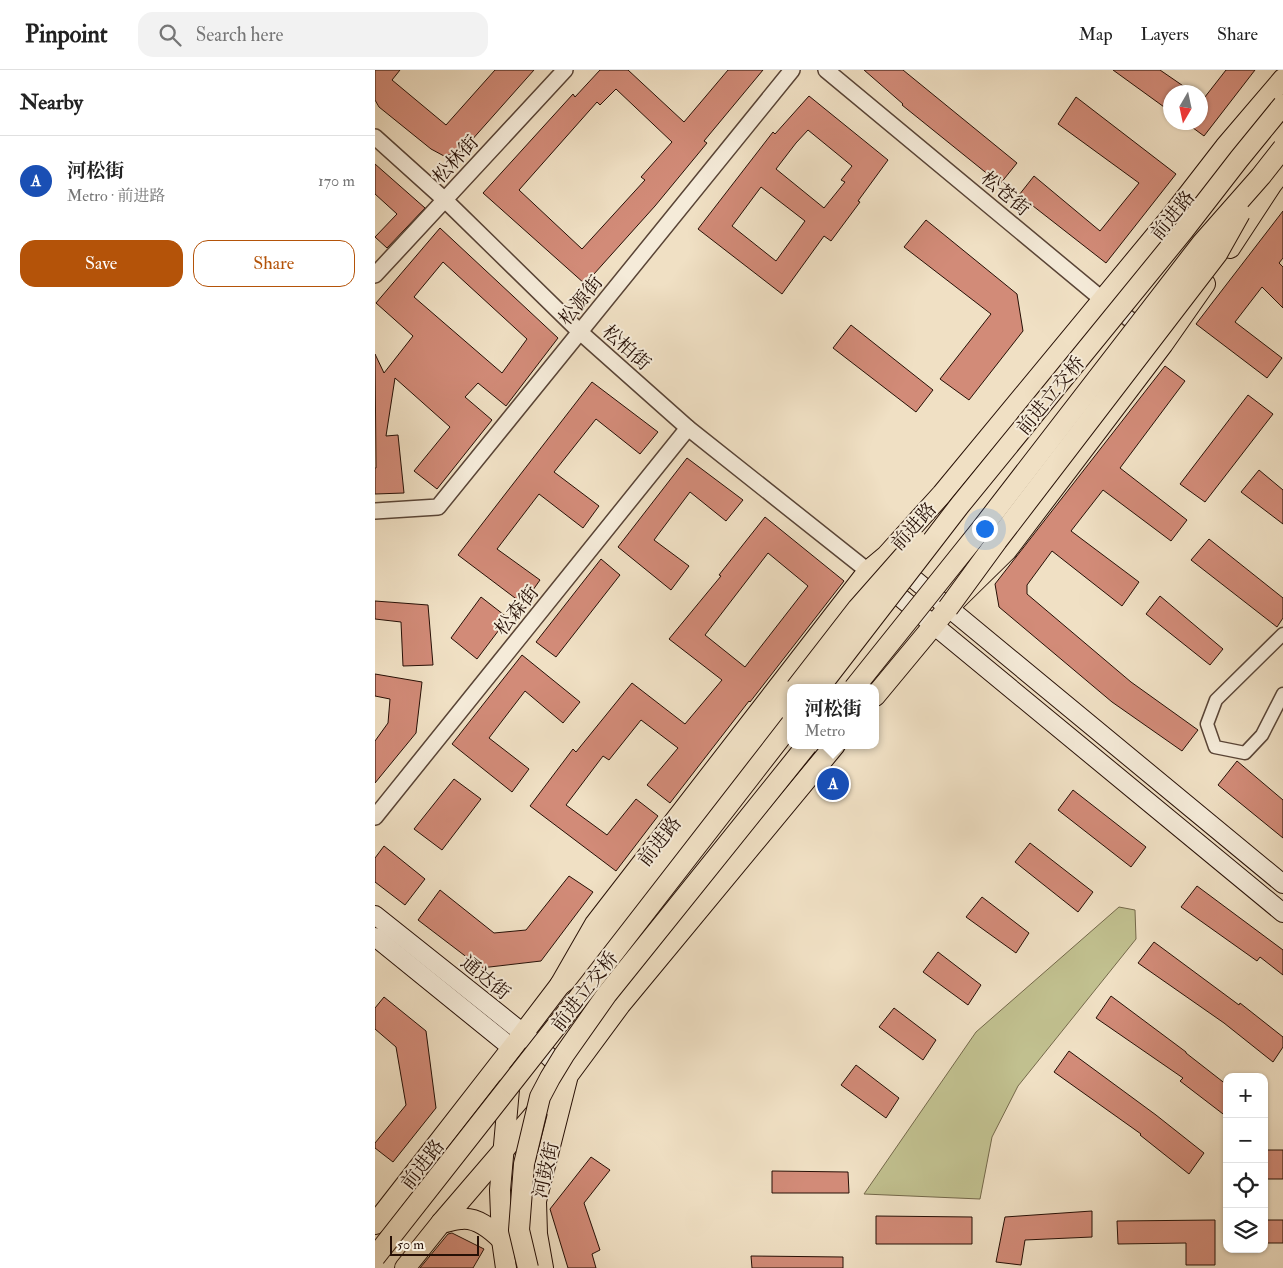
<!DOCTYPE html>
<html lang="en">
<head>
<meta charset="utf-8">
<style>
	:root { --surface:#fff; --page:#f2f2f2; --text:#222; --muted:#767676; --line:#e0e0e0; --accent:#b45309 }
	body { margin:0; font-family:"IM FELL Double Pica","Noto Serif SC",serif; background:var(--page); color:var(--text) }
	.controls { position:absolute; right:15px; bottom:15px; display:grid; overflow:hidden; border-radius:10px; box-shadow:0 1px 4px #0004 }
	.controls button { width:45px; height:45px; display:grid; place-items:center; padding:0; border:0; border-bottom:1px solid var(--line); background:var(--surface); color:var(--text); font:25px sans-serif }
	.compass { position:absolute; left:788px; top:15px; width:45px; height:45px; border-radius:50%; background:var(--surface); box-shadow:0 1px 4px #0004; rotate:189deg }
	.scale { position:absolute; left:15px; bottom:12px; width:89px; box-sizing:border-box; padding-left:5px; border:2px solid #271006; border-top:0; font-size:14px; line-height:18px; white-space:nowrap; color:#271006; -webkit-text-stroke:4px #f5ebd9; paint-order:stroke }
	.you { position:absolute; left:609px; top:458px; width:18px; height:18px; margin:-12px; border:4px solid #fff; border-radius:50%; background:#1a73e8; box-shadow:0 0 0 8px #1a73e833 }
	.badge { display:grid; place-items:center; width:32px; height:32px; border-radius:50%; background:var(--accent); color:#fff; font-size:16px; font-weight:700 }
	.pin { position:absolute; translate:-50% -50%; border:2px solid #fff; box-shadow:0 1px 5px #0006 }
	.popup { position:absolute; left:412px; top:614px; width:92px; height:65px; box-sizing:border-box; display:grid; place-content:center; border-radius:10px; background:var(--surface); filter:drop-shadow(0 1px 4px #0005); font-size:16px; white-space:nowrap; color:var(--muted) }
	.popup b { font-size:19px; color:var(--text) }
	.popup::after { content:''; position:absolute; left:50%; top:100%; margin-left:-10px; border:10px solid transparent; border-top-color:var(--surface) }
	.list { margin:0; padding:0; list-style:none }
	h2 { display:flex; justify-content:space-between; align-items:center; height:65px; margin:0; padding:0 20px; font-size:21px }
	h2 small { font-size:16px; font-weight:400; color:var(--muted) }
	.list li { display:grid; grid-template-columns:32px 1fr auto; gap:15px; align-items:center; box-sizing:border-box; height:90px; padding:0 20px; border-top:1px solid var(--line) }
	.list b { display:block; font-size:19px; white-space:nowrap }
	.list p { margin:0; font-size:16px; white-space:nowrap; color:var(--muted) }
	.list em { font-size:16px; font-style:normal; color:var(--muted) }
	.actions { display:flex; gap:10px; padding:15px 20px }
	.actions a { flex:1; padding:11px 0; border:1px solid var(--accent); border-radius:15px; text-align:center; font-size:18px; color:var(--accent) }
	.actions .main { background:var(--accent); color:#fff }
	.icon { flex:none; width:28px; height:28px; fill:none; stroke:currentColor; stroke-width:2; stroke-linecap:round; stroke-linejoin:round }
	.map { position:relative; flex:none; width:908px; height:1198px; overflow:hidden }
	header { display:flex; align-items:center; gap:30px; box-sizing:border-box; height:70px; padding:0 25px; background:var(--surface); border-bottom:1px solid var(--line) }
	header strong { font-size:24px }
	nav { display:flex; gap:28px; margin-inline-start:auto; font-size:18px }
	.search { width:350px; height:45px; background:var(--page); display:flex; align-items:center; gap:12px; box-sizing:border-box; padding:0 18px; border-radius:15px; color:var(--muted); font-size:19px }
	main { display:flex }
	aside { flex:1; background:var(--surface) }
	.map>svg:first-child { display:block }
	.green { fill:#c1c08f; stroke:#74684a }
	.building { fill:#d28b78; stroke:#271006; fill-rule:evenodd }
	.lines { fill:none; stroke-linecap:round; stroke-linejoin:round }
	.minor-casing { stroke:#594436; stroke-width:15 }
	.tertiary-casing { stroke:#594436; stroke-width:18 }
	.secondary-casing { stroke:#271006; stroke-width:20 }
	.trunk-casing { stroke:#271006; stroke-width:22 }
	.minor { stroke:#f5ebd9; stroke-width:12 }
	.tertiary { stroke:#f5ebd9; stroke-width:15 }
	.secondary { stroke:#f5ebd9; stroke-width:18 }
	.trunk { stroke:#f0e0c4; stroke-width:20 }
	.trunk-bridge-casing { stroke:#271006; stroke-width:22; stroke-linecap:butt }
	.trunk-bridge { stroke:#f0e0c4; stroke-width:20 }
	.labels { text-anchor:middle; stroke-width:4; stroke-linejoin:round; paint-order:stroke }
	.street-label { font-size:19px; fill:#271006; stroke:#f5ebd9 }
</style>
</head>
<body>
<header>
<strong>Pinpoint</strong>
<div class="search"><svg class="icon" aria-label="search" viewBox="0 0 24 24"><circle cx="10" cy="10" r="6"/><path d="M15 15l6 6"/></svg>Search here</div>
<nav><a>Map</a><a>Layers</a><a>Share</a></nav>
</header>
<main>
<aside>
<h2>Nearby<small></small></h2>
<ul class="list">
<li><span class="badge" style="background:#1a4fb4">A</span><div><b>河松街</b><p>Metro · 前进路</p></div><em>170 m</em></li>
</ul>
<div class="actions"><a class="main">Save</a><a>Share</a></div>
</aside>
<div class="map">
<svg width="908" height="1198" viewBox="0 0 908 1198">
	<rect width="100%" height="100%" fill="#f0e0c4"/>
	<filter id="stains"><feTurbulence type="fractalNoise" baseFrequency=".004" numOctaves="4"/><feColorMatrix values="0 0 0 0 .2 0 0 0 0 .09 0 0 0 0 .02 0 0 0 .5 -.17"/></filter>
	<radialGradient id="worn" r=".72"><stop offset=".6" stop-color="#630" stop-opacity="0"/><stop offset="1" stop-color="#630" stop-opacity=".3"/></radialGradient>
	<!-- green -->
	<polygon class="green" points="744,837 760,840 761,869 643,1016 617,1067 605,1129 489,1124 601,962"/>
	<!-- building -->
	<g class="building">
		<polygon points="0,0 25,0 17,10 71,55 120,0 159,0 87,81 69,86 56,79 4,37 0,30"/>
		<path d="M225,0H253L309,52L353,0H388L329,71L332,73L280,136L210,214L108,123L198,24L200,27ZM241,19L297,72L266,107L270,110L207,179L144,120L222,32L225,35Z"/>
		<polygon points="489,0 528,0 642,93 625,114 527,35 528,34"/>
		<polygon points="738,0 785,0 817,22 796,22 796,42"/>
		<polygon points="851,0 880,0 829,66 810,52 826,52 826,32"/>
		<path d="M434,26L513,90L483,131L485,132L456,171L449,166L407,224L323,159L398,62L400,64ZM433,60L477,96L466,110L470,112L449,138L401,99L421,73ZM386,117L430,151L401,191L357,156Z"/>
		<polygon points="701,27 801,104 731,193 644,125 659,106 725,161 764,113 683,54"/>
		<polygon points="0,94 50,138 12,178 0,167 22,144 0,124"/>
		<polygon points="908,141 908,188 904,193 908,197 908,238 887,217 860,252 907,288 892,308 821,254"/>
		<polygon points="551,150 642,224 648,261 594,330 565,309 616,244 529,177"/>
		<path d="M65,158L183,268L131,336L103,313L90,327L117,350L62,419L39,401L75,357L20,308L11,366L23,365L29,423L0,424V398H1L0,284L9,303L38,266L1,233ZM68,192L152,269L127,303L39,227Z"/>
		<polygon points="476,255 558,320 541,342 458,278"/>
		<polygon points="790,296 810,311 745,398 812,450 796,471 728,420 696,461 764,512 747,536 677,481 652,515 652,524 756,612 823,660 807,681 737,632 624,537 620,514"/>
		<polygon points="217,312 283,362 265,384 221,349 179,402 224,436 208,458 164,424 122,479 165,510 148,534 83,485"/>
		<polygon points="873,325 898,344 830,432 805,414"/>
		<polygon points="312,388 368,430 351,451 315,422 279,470 314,496 296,520 243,477"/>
		<polygon points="884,400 908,420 908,454 866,422"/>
		<path d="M390,447L469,511L375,632L374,631L295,733L272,715L303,678L266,650L234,690L228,686L191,735L232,765L261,729L283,746L241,801L155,736L198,679L201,682L257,613L310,654L347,610L294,569L346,506L344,505ZM393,483L433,516L370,597L330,565Z"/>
		<polygon points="834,469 908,528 908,548 902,557 816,490"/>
		<polygon points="226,489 245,505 181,587 161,572"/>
		<polygon points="785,526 848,579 835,595 771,544"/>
		<polygon points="106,527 133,548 102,589 76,568"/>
		<polygon points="0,531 53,535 58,595 28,596 26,552 0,549"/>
		<polygon points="147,585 205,632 188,653 150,621 114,668 154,699 137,722 77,674"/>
		<polygon points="0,604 47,612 41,663 0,713 0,671 13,653 15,629 0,626"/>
		<polygon points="862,691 908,730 908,768 843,715"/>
		<polygon points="79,709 106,729 67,780 39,759"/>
		<polygon points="698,720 771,777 756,797 683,740"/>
		<polygon points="655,773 718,822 703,842 640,792"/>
		<polygon points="9,776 50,809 30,835 0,812 0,788"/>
		<polygon points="194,806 218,822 166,891 106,898 43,850 65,820 119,863 151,860"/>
		<polygon points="822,816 908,880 908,905 885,887 882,891 806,837"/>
		<polygon points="607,827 654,863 641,883 591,847"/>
		<polygon points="779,872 864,935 865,933 908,967 908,977 898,992 849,953 763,893"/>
		<polygon points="563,882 606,915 593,935 548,902"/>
		<polygon points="736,926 811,982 811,983 852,1015 852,1047 805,1011 808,1008 721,948"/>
		<polygon points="9,927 51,961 61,1038 18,1092 0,1078 0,1073 31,1035 21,977 0,959 0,938"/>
		<polygon points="519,938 561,970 548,990 504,957"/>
		<polygon points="694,981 781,1045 829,1083 814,1104 765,1065 766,1064 679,1002"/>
		<polygon points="481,995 524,1028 511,1048 466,1015"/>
		<rect x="889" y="1080" width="19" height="29"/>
		<polygon points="216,1087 235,1100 209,1133 225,1180 217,1184 221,1198 193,1198 175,1139"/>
		<polygon points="397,1101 473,1102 474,1123 397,1123"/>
		<polygon points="717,1141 717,1167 650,1170 646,1195 621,1192 630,1147"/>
		<polygon points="501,1146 597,1147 597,1174 501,1174"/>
		<polygon points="840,1150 840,1195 811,1195 811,1173 743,1174 742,1151"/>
		<rect x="889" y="1150" width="19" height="23"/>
		<polygon points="77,1163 109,1179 98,1198 45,1198 73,1164"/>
		<polygon points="376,1186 468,1187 468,1198 377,1198"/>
	</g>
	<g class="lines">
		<!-- minor casing -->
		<g class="minor-casing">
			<polyline id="minor" points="908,564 841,630 832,654 840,677 870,683 887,665 908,624"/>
		</g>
		<!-- tertiary casing -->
		<g class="tertiary-casing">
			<g id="tertiary">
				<polyline points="451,0 728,230 771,261"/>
				<polyline points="0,67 70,130 205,262 313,358 493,501"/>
				<polyline points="0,205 190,0"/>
				<polyline points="0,441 63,437 417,0"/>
				<polyline points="0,747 313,358"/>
			</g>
		</g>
		<!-- secondary casing -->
		<g class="secondary-casing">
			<g id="secondary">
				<polyline points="523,496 908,814"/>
				<polyline points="509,514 908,843"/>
				<polyline points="0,845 148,963 193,1004"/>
				<polyline points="0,867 137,978"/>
			</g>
		</g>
		<!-- trunk casing -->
		<g class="trunk-casing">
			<g id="trunk">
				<polyline points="855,178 897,114 908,100"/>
				<polyline points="500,626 573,538 632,480 788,274 830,214"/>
				<polyline points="185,915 220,854 493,501 511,486 567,424 795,148 850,77 908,9"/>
				<path d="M66,1153C73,1152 79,1149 86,1149C102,1147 116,1159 127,1170"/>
				<polyline points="0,1154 137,978 185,915 203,901 416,625"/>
				<polyline points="30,1198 66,1153 194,1004 245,935 460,675"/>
				<polyline points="131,1198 127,1170 125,1120 135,1008"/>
				<polyline points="168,1198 162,1164 161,1131 192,1009"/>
			</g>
		</g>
		<!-- minor -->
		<use href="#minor" class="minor"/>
		<!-- tertiary -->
		<use href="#tertiary" class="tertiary"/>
		<!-- secondary -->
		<use href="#secondary" class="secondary"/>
		<!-- trunk -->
		<use href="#trunk" class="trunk"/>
		<!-- trunk-bridge casing -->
		<g class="trunk-bridge-casing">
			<g id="trunk-bridge">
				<polyline points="573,538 622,471 842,184 865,143"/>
				<polyline points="421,618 483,538 542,471"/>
				<polyline points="444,618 585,435 809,160 864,89 908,35"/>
				<polyline points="479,618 607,458 827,173 886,106 908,78"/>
				<polyline points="0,1187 216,912 416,654"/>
				<polyline points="153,1198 144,1160 149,1094 165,1027 175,1008 189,985 232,924 432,675"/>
			</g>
		</g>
		<!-- trunk-bridge -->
		<use href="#trunk-bridge" class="trunk-bridge"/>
	</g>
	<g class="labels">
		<!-- street labels -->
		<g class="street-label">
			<text transform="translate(80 89) rotate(-47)" y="7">松林街</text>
			<text transform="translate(631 123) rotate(40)" y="7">松苍街</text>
			<text transform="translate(797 145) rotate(-51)" y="7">前进路</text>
			<text transform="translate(205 230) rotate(-51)" y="7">松源街</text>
			<text transform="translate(252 277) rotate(42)" y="7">松柏街</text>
			<text transform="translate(675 325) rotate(-51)" y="7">前进立交桥</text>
			<text transform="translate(538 456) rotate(-48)" y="7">前进路</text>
			<text transform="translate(141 540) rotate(-51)" y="7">松森街</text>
			<text transform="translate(284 771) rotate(-52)" y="7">前进路</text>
			<text transform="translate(111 907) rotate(39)" y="7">通达街</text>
			<text transform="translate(209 921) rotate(-52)" y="7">前进立交桥</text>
			<text transform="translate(47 1094) rotate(-52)" y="7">前进路</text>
			<text transform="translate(170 1100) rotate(-77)" y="7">河鼓街</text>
		</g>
	</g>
	<rect width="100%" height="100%" filter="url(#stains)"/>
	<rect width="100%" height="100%" fill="url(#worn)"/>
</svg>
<div class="controls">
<button>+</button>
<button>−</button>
<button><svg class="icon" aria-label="locate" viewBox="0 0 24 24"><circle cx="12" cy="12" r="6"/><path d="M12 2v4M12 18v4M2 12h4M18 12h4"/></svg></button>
<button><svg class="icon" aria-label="layers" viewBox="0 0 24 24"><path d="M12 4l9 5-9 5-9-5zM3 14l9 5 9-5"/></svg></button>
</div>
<svg class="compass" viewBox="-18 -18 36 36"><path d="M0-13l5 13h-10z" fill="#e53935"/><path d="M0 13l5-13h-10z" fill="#767676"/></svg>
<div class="scale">50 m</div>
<div class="you"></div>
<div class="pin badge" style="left:458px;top:714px;background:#1a4fb4">A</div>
<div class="popup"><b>河松街</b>Metro</div>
</div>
</main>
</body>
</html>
